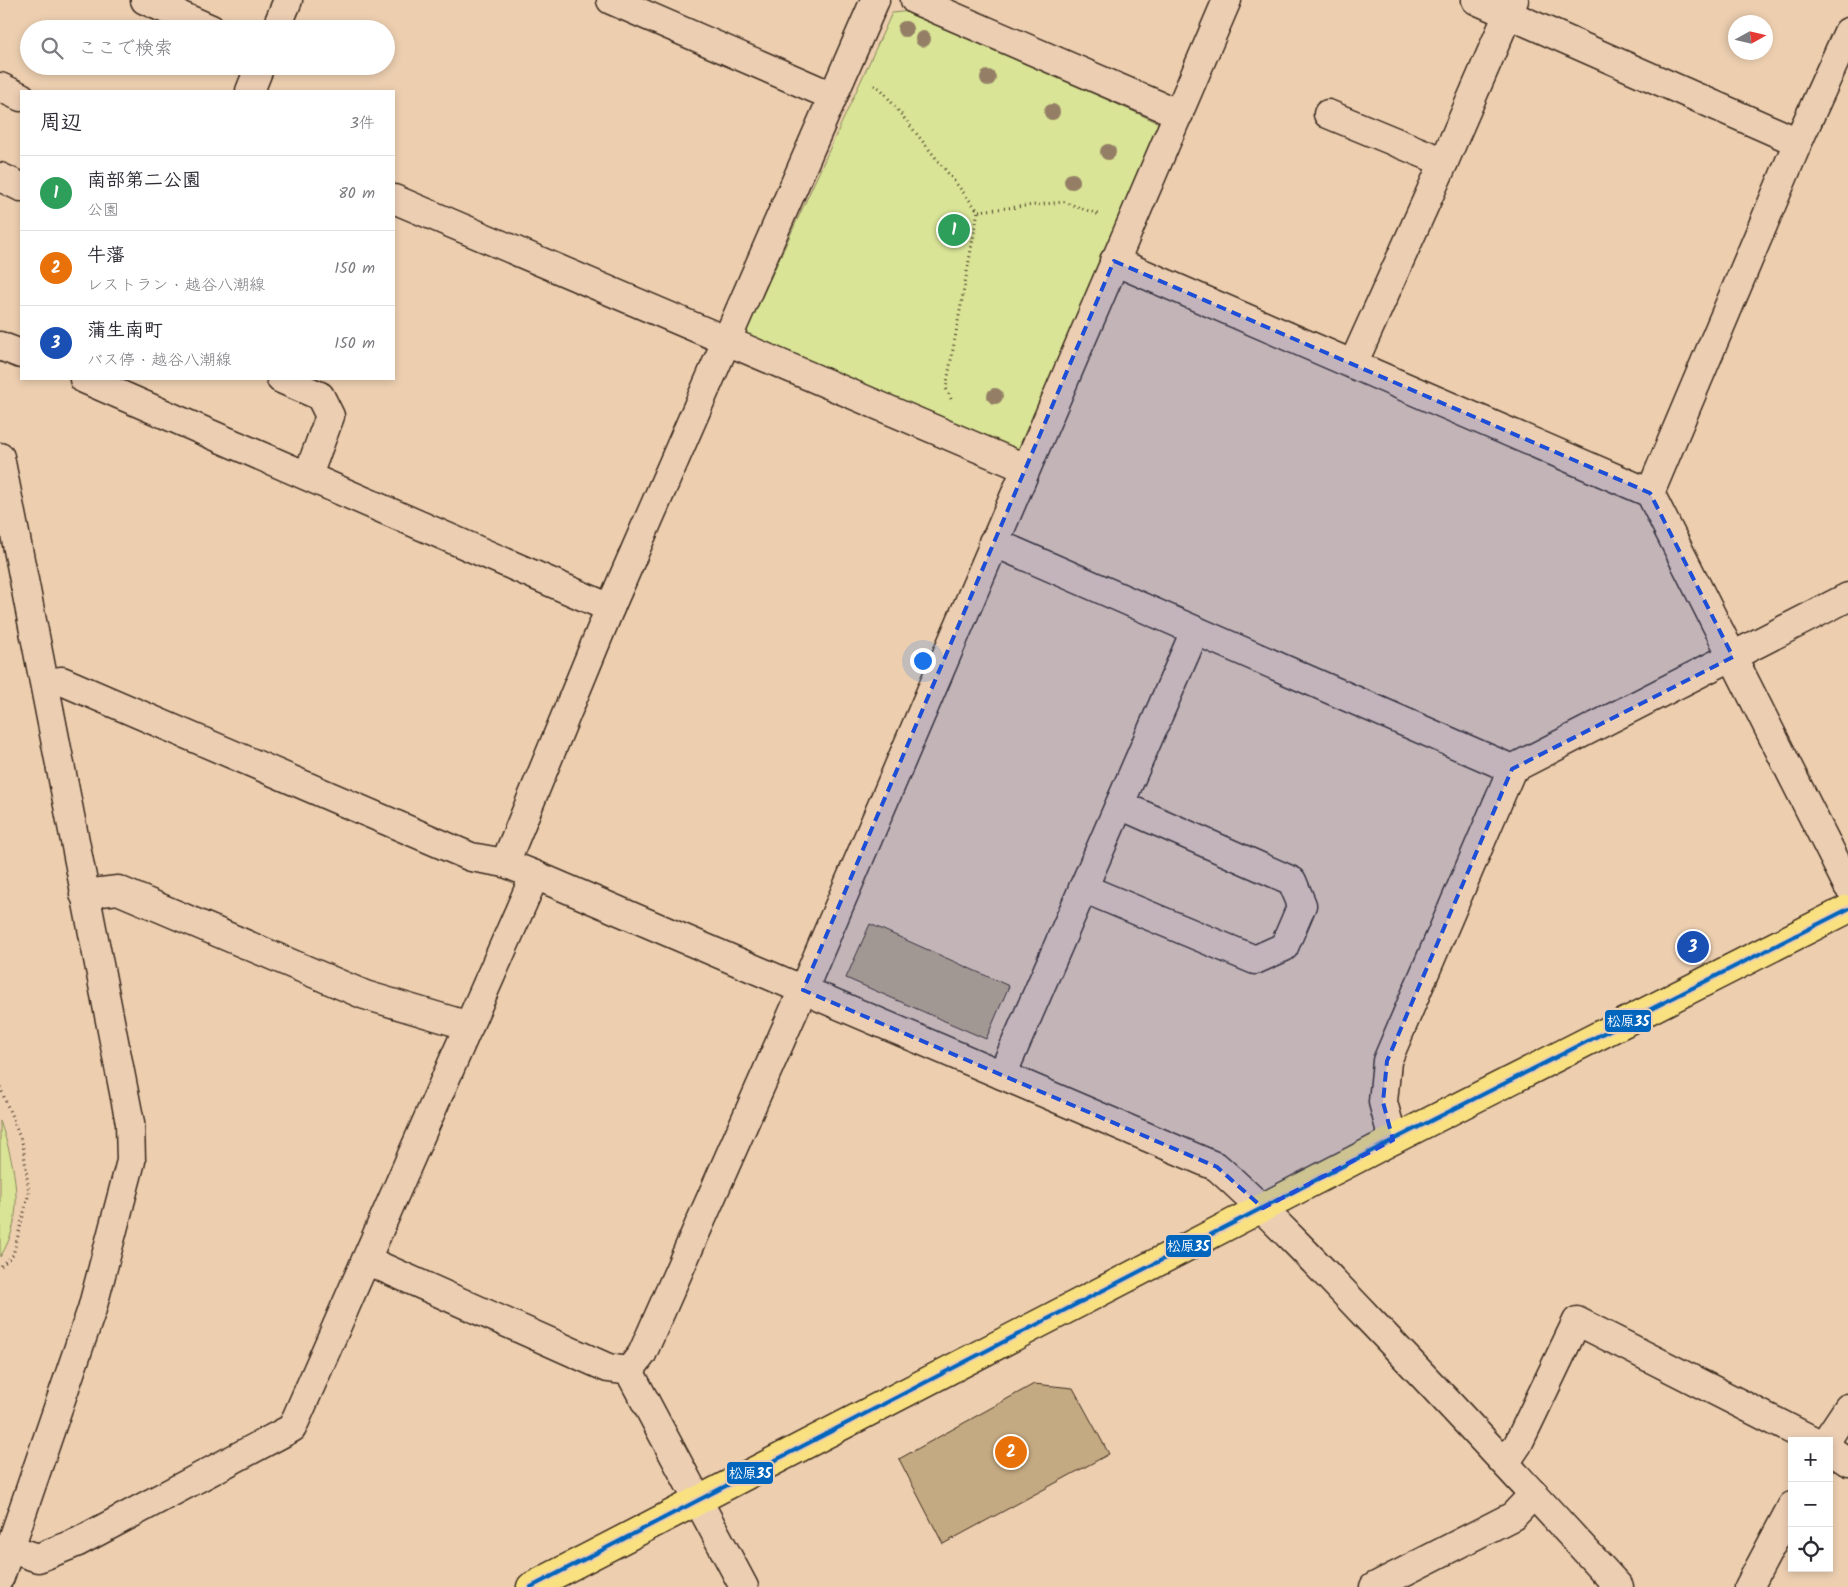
<!DOCTYPE html>
<html lang="ja">
<head>
<meta charset="utf-8">
<style>
	:root { --surface:#fff; --page:#f7f7f7; --text:#2b2b33; --muted:#7c7c81; --line:#e1e1e2; --accent:#c8321e }
	body { margin:0; font-family:Kalam,"Klee One",sans-serif; background:var(--page); color:var(--text) }
	.controls { position:absolute; right:15px; bottom:15px; display:grid; overflow:hidden; border-radius:0px; box-shadow:0 2px 8px #0003 }
	.controls button { width:45px; height:45px; display:grid; place-items:center; padding:0; border:0; border-bottom:1px solid var(--line); background:var(--surface); color:var(--text); font:25px sans-serif }
	.compass { position:absolute; left:1728px; top:15px; width:45px; height:45px; border-radius:50%; background:var(--surface); box-shadow:0 2px 8px #0003; rotate:82deg }
	.you { position:absolute; left:922px; top:660px; width:18px; height:18px; margin:-12px; border:4px solid #fff; border-radius:50%; background:#1a73e8; box-shadow:0 0 0 8px #1a73e833 }
	.badge { display:grid; place-items:center; width:32px; height:32px; border-radius:50%; background:var(--accent); color:#fff; font-size:16px; font-weight:700 }
	.pin { position:absolute; translate:-50% -50%; border:2px solid #fff; box-shadow:0 1px 5px #0006 }
	.list { margin:0; padding:0; list-style:none }
	h2 { display:flex; justify-content:space-between; align-items:center; height:65px; margin:0; padding:0 20px; font-size:21px }
	h2 small { font-size:16px; font-weight:400; color:var(--muted) }
	.list li { display:grid; grid-template-columns:32px 1fr auto; gap:15px; align-items:center; box-sizing:border-box; height:75px; padding:0 20px; border-top:1px solid var(--line) }
	.list b { display:block; font-size:19px; white-space:nowrap }
	.list p { margin:0; font-size:16px; white-space:nowrap; color:var(--muted) }
	.list em { font-size:16px; font-style:normal; color:var(--muted) }
	.icon { flex:none; width:28px; height:28px; fill:none; stroke:currentColor; stroke-width:2; stroke-linecap:round; stroke-linejoin:round }
	.map { position:relative; flex:none; width:1848px; height:1587px; overflow:hidden }
	.search { position:absolute; background:var(--surface); box-shadow:0 2px 8px #0003; left:20px; top:20px; width:375px; height:55px; display:flex; align-items:center; gap:12px; box-sizing:border-box; padding:0 18px; border-radius:28px; color:var(--muted); font-size:19px }
	.panel { position:absolute; background:var(--surface); box-shadow:0 2px 8px #0003; left:20px; top:90px; width:375px; height:290px; border-radius:0px }
	.map>svg:first-child { display:block }
	.green { fill:#d9e496; stroke:#8a875a }
	.building { fill:#c4aa82; stroke:#3b2a1e }
	.lines { fill:none; stroke-linecap:round; stroke-linejoin:round }
	.minor-casing { stroke:#3b2a1e; stroke-width:31 }
	.major-casing { stroke:#3b2a1e; stroke-width:31 }
	.path { stroke:#3b2a1e; stroke-width:3; stroke-dasharray:1 4; stroke-linecap:butt }
	.minor { stroke:#ecceb3; stroke-width:28 }
	.major { stroke:#f9e181; stroke-width:28 }
	.bus-1-casing { stroke:#ecceb3; stroke-width:8 }
	.bus-1 { stroke:#0065bd; stroke-width:4 }
	.tree { fill:#947f66 }
	.marked { fill:#1d4ed8; fill-opacity:0.2; stroke:#1d4ed8; stroke-width:4; stroke-dasharray:10 6; stroke-linejoin:round }
	.line-badge { stroke:#ecceb3; stroke-width:2 }
	.badge-label { font-size:14px; text-anchor:middle; font-weight:bold; fill:#fff }
</style>
</head>
<body>
<div class="map">
<svg width="1848" height="1587" viewBox="0 0 1848 1587">
	<rect width="100%" height="100%" fill="#edcfb0"/>
	<filter id="ink" filterUnits="userSpaceOnUse"><feTurbulence type="fractalNoise" baseFrequency=".02" numOctaves="2"/><feDisplacementMap in="SourceGraphic" scale="10" xChannelSelector="R" yChannelSelector="G"/><feConvolveMatrix kernelMatrix="1 2 1 2 8 2 1 2 1" color-interpolation-filters="sRGB"/></filter>
	<g filter="url(#ink)">
		<!-- green -->
		<g class="green">
			<polygon points="911,11 1161,124 1018,451 744,336 892,13"/>
			<path d="M0,1121C15,1165 27,1216 0,1257Z"/>
		</g>
		<!-- building -->
		<g class="building">
			<polygon points="870,924 1009,986 986,1039 846,978"/>
			<polygon points="1034,1384 1073,1388 1109,1454 943,1544 899,1459"/>
		</g>
		<g class="lines">
			<!-- minor casing -->
			<g class="minor-casing">
				<g id="minor">
					<polyline points="145,0 211,29"/>
					<polyline points="611,0 832,96"/>
					<polyline points="915,0 1179,114"/>
					<polyline points="1476,0 1798,142"/>
					<polyline points="276,29 288,0"/>
					<polyline points="0,87 21,97"/>
					<polyline points="250,91 260,66"/>
					<polyline points="1328,114 1444,162"/>
					<polyline points="0,177 21,187"/>
					<polyline points="394,199 1025,468"/>
					<polyline points="1114,261 1650,493 1848,886"/>
					<polyline points="0,346 21,354"/>
					<polyline points="1353,364 1444,162 1514,0"/>
					<polyline points="84,379 610,608"/>
					<polyline points="281,379 320,396 330,416 308,475"/>
					<polyline points="0,457 130,1123 131,1161 92,1309 0,1577"/>
					<polyline points="1650,493 1798,142 1848,32"/>
					<polyline points="993,542 1512,769 1848,597"/>
					<path d="M46,683L62,681L471,857L505,863L535,875L1217,1167C1271,1215 1320,1267 1369,1319C1454,1407 1536,1497 1619,1587"/>
					<polyline points="505,863 610,608 875,0"/>
					<polyline points="1083,888 1255,960 1284,947 1302,905 1292,881 1120,805"/>
					<polyline points="84,894 118,890 365,995 469,1026"/>
					<polyline points="1002,1075 1195,631"/>
					<polyline points="1393,1140 1383,1102 1387,1061 1512,769"/>
					<polyline points="366,1260 608,1368 629,1371"/>
					<polyline points="629,1371 642,1354 803,990 1227,0"/>
					<polyline points="629,1371 744,1587"/>
					<polyline points="1826,1441 1848,1408"/>
					<polyline points="1829,1449 1848,1462"/>
					<polyline points="1506,1462 1518,1444 1577,1321 1814,1441"/>
					<polyline points="11,1549 38,1558 78,1542 292,1428 535,875"/>
					<polyline points="1374,1587 1513,1516 1534,1494"/>
					<polyline points="1749,1587 1792,1506"/>
				</g>
			</g>
			<!-- major casing -->
			<g class="major-casing">
				<polyline id="major" points="531,1587 1393,1140 1848,909"/>
			</g>
			<!-- path -->
			<g class="path">
				<polyline points="874,85 881,89 978,211 1064,202 1100,215"/>
				<polyline points="951,399 946,388 978,211"/>
				<polyline points="0,1087 23,1145 29,1193 13,1255 0,1267"/>
			</g>
			<!-- minor -->
			<use href="#minor" class="minor"/>
			<!-- major -->
			<use href="#major" class="major"/>
			<!-- bus-1 casing -->
			<g class="bus-1-casing">
				<polyline id="bus-1" points="531,1587 1393,1140 1848,909"/>
			</g>
			<!-- bus-1 -->
			<use href="#bus-1" class="bus-1"/>
		</g>
		<!-- trees -->
		<g class="tree">
			<circle cx="905" cy="29" r="8"/>
			<circle cx="923" cy="39" r="8"/>
			<circle cx="988" cy="78" r="8"/>
			<circle cx="1052" cy="112" r="8"/>
			<circle cx="1108" cy="152" r="8"/>
			<circle cx="1072" cy="181" r="8"/>
			<circle cx="995" cy="396" r="8"/>
		</g>
	</g>
	<!-- marked area -->
	<path class="marked" d="M1114,261L1650,493L1733,657L1512,769L1387,1061L1383,1102L1393,1140L1263,1208L1217,1167L803,990Z"/>
	<g class="line-badge">
		<rect x="1604" y="1009" width="48" height="24" rx="5" fill="#0065bd"/>
		<rect x="1165" y="1234" width="47" height="24" rx="5" fill="#0065bd"/>
		<rect x="726" y="1461" width="48" height="24" rx="5" fill="#0065bd"/>
	</g>
	<g class="badge-label">
		<text x="1628" y="1026">松原35</text>
		<text x="1188" y="1251">松原35</text>
		<text x="750" y="1478">松原35</text>
	</g>
</svg>
<div class="controls">
<button>+</button>
<button>−</button>
<button><svg class="icon" aria-label="locate" viewBox="0 0 24 24"><circle cx="12" cy="12" r="6"/><path d="M12 2v4M12 18v4M2 12h4M18 12h4"/></svg></button>
</div>
<svg class="compass" viewBox="-18 -18 36 36"><path d="M0-13l5 13h-10z" fill="#e53935"/><path d="M0 13l5-13h-10z" fill="#7c7c81"/></svg>
<div class="you"></div>
<div class="pin badge" style="left:954px;top:230px;background:#2e9e5b">1</div>
<div class="pin badge" style="left:1011px;top:1452px;background:#e8710a">2</div>
<div class="pin badge" style="left:1693px;top:947px;background:#1a4fb4">3</div>
<div class="search"><svg class="icon" aria-label="search" viewBox="0 0 24 24"><circle cx="10" cy="10" r="6"/><path d="M15 15l6 6"/></svg>ここで検索</div>
<section class="panel">
<h2>周辺<small>3件</small></h2>
<ul class="list">
<li><span class="badge" style="background:#2e9e5b">1</span><div><b>南部第二公園</b><p>公園</p></div><em>80 m</em></li>
<li><span class="badge" style="background:#e8710a">2</span><div><b>牛藩</b><p>レストラン · 越谷八潮線</p></div><em>150 m</em></li>
<li><span class="badge" style="background:#1a4fb4">3</span><div><b>蒲生南町</b><p>バス停 · 越谷八潮線</p></div><em>150 m</em></li>
</ul>
</section>
</div>
</body>
</html>
